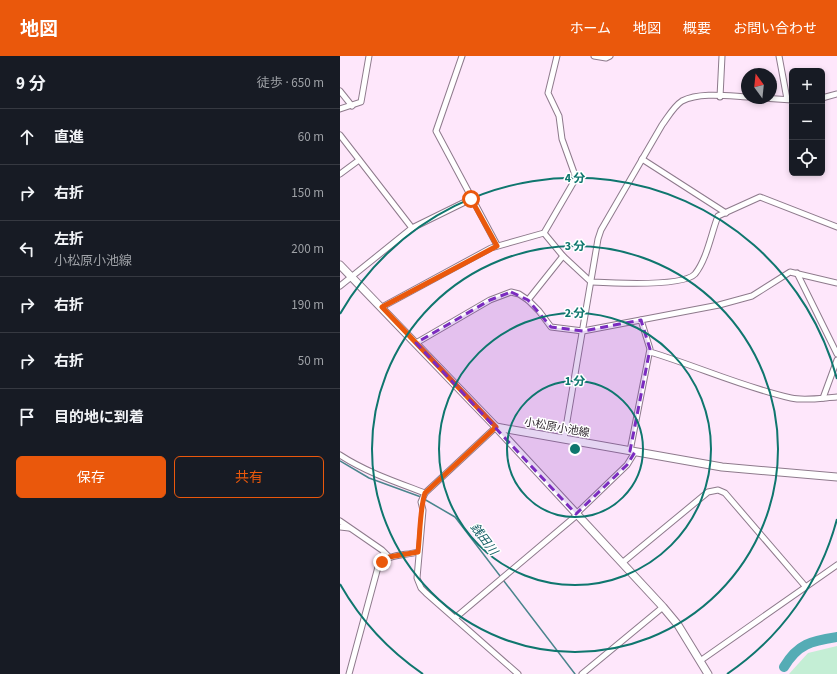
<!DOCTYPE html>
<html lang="ja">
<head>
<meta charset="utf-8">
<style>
	:root { --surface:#171b24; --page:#242831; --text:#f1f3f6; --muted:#9ea1a6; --line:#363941; --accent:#ea580c }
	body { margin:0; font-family:"Source Sans 3","Noto Sans JP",sans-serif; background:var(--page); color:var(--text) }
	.controls { position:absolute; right:12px; top:12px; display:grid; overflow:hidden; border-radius:6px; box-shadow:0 2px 6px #0003 }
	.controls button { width:36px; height:36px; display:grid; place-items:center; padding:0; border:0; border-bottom:1px solid var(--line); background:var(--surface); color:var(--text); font:20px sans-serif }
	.compass { position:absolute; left:401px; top:12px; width:36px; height:36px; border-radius:50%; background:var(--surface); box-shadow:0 2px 6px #0003; rotate:345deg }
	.stop { position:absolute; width:12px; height:12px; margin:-9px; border:3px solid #ea580c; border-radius:50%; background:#fff }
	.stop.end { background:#ea580c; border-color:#fff; box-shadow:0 1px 4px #0008 }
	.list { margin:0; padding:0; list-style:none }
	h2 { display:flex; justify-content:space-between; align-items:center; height:52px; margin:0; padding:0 16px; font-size:17px }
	h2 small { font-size:13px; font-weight:400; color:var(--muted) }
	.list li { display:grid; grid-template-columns:26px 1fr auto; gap:12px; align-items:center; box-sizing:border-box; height:56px; padding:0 16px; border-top:1px solid var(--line) }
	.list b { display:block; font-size:15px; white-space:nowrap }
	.list p { margin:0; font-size:13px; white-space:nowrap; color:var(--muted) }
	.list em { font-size:13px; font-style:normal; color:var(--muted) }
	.actions { display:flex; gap:8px; padding:12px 16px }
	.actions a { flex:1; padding:9px 0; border:1px solid var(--accent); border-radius:6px; text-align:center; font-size:14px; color:var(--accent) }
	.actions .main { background:var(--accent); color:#fff }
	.icon { flex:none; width:22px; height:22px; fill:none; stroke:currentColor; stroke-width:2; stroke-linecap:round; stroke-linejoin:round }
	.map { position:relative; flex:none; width:497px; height:618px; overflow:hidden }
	header { display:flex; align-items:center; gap:24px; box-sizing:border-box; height:56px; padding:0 20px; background:var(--accent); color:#fff }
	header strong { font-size:19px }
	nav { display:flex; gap:22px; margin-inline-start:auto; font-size:14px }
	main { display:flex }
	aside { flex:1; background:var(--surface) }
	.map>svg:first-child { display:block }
	.green { fill:#c4eed5 }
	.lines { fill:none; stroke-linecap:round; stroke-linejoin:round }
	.stream { stroke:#4a858d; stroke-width:1.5 }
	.river { stroke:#55acb5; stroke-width:10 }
	.minor-casing { stroke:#8e7a8c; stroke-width:7 }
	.tertiary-casing { stroke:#8e7a8c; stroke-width:9 }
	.secondary-casing { stroke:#8e7a8c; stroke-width:9 }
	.minor { stroke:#fff; stroke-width:5 }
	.tertiary { stroke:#fff; stroke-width:7 }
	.secondary { stroke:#fff; stroke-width:7 }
	.route { stroke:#ea580c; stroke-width:5 }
	.marked { fill:#7b2cbf; fill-opacity:0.2; stroke:#7b2cbf; stroke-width:3; stroke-dasharray:8 5; stroke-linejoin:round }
	.ring { fill:none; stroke:#0f766e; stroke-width:2 }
	.labels { text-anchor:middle; stroke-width:3; stroke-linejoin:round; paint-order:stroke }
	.street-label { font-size:11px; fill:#322931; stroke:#fff }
	.water-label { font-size:12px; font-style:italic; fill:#196168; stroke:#fff }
	.centre { fill:#0f766e; stroke:#fff; stroke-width:2 }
	.ring-label { font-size:12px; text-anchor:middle; font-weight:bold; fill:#0f766e; stroke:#fff; stroke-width:3; stroke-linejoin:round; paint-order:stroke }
</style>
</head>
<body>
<header>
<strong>地図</strong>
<nav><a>ホーム</a><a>地図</a><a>概要</a><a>お問い合わせ</a></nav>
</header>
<main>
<aside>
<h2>9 分<small>徒歩 · 650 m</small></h2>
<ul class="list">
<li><svg class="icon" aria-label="ahead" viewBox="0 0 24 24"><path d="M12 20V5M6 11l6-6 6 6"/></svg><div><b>直進</b></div><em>60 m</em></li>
<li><svg class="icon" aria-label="right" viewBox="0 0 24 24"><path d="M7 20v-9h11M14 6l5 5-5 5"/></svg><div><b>右折</b></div><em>150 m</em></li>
<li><svg class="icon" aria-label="left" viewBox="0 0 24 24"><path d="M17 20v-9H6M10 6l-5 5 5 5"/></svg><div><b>左折</b><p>小松原小池線</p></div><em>200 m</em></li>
<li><svg class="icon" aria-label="right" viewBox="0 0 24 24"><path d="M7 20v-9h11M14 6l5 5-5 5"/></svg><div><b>右折</b></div><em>190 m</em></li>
<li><svg class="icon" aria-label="right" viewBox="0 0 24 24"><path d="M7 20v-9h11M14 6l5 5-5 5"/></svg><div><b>右折</b></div><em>50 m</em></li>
<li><svg class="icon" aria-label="arrive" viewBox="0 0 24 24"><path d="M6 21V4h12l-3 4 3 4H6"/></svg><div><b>目的地に到着</b></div></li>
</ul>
<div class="actions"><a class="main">保存</a><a>共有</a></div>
</aside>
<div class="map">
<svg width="497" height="618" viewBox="0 0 497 618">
	<rect width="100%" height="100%" fill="#fee7fb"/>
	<!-- green -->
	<polygon class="green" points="497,590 497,618 449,618 468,597"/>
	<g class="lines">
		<!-- stream -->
		<g class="stream">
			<polyline points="0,405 29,422 81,441"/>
			<polyline points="84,443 115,461 235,618"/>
		</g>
		<!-- river -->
		<path class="river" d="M444,611C458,587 472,585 497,581"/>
		<!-- minor casing -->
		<g class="minor-casing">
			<g id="minor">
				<polyline points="122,0 96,75 157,189"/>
				<polyline points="254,0 266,2 270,0"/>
				<polyline points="439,0 447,43"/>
				<polyline points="0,35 12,50"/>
				<polyline points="380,41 382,0"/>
				<polyline points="422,42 452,44"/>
				<polyline points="482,42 497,38"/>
				<polyline points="0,53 21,46 29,0"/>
				<polyline points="0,79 72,172"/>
				<polyline points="302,103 386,157"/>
				<polyline points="0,118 19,104"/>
				<path d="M204,177L223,200L251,226C270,227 343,231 355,218C367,203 371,178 378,160L420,141L497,171"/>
				<polyline points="457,217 497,298"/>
				<polyline points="0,230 72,172 131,143"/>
				<polyline points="188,244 223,200"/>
				<polyline points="42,251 151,192 204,177 236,122 222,83 219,60 208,37 217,0"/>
				<polyline points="76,287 150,244 171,236 179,238 188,244 199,255 211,271 243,275 379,249 412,240 450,216 497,227"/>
				<path d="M310,296C357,310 402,331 451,342C465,345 482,342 497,341"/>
				<polyline points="483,342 497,304"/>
				<polyline points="156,371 85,437 81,446 83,454 77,522 81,532 86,537 178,618"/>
				<path d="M224,383L258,183L261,174L322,69C328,61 334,50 342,45C360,36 388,40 407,41"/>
				<polyline points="290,395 310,293 301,264"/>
				<path d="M0,399C26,416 56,426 85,437"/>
				<polyline points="236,458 287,409 295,396"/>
				<polyline points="0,465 42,494 49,501"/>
				<polyline points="0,471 9,472"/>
				<polyline points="282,507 368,436 378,434 385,437 465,530"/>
				<polyline points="115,562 237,459"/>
				<polyline points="360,605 497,509"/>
				<path d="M9,618L38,511C47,497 64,500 78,496"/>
				<polyline points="242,618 323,551"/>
			</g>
		</g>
		<!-- tertiary casing -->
		<g class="tertiary-casing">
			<polyline id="tertiary" points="156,371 323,551 338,569 368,618"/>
		</g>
		<!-- secondary casing -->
		<g class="secondary-casing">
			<polyline id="secondary" points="0,209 156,371 382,411 497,421"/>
		</g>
		<!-- minor -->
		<use href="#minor" class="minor"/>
		<!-- tertiary -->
		<use href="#tertiary" class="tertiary"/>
		<!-- secondary -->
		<use href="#secondary" class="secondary"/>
	</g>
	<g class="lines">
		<!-- route -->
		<path class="route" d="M42,506L49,501L78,496C80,479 80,451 85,437L156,371L42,251L157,190L131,143"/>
	</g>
	<!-- marked area -->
	<path class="marked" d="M171,236L188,244L211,271L243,275L301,264L310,293L290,395L295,396L287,409L236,458L76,287L150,244Z"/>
	<!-- distance rings -->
	<g class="ring">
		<circle cx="235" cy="393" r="68"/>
		<circle cx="235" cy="393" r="136"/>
		<circle cx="235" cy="393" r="203"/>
		<path d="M497 463A271 271 0 0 1 387 618M83 618A271 271 0 0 1 0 528M0 258A271 271 0 0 1 497 323"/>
	</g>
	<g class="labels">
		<!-- street labels -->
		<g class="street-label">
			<text transform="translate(217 371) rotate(10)" y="4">小松原小池線</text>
		</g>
		<!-- water labels -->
		<g class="water-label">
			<text transform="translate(144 483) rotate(53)" y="4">銭田川</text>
		</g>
	</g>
	<circle cx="235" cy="393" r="6" class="centre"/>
	<g class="ring-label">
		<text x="235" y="126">4 分</text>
		<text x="235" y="194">3 分</text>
		<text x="235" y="261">2 分</text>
		<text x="235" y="329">1 分</text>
	</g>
</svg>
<div class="controls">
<button>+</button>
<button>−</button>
<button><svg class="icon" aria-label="locate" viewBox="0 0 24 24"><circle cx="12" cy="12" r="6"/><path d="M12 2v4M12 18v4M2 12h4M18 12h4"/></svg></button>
</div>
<svg class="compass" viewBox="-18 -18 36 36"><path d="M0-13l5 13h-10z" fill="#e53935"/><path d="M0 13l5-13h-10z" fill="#9ea1a6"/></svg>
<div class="stop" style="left:131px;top:143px"></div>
<div class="stop end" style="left:42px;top:506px"></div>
</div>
</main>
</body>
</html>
